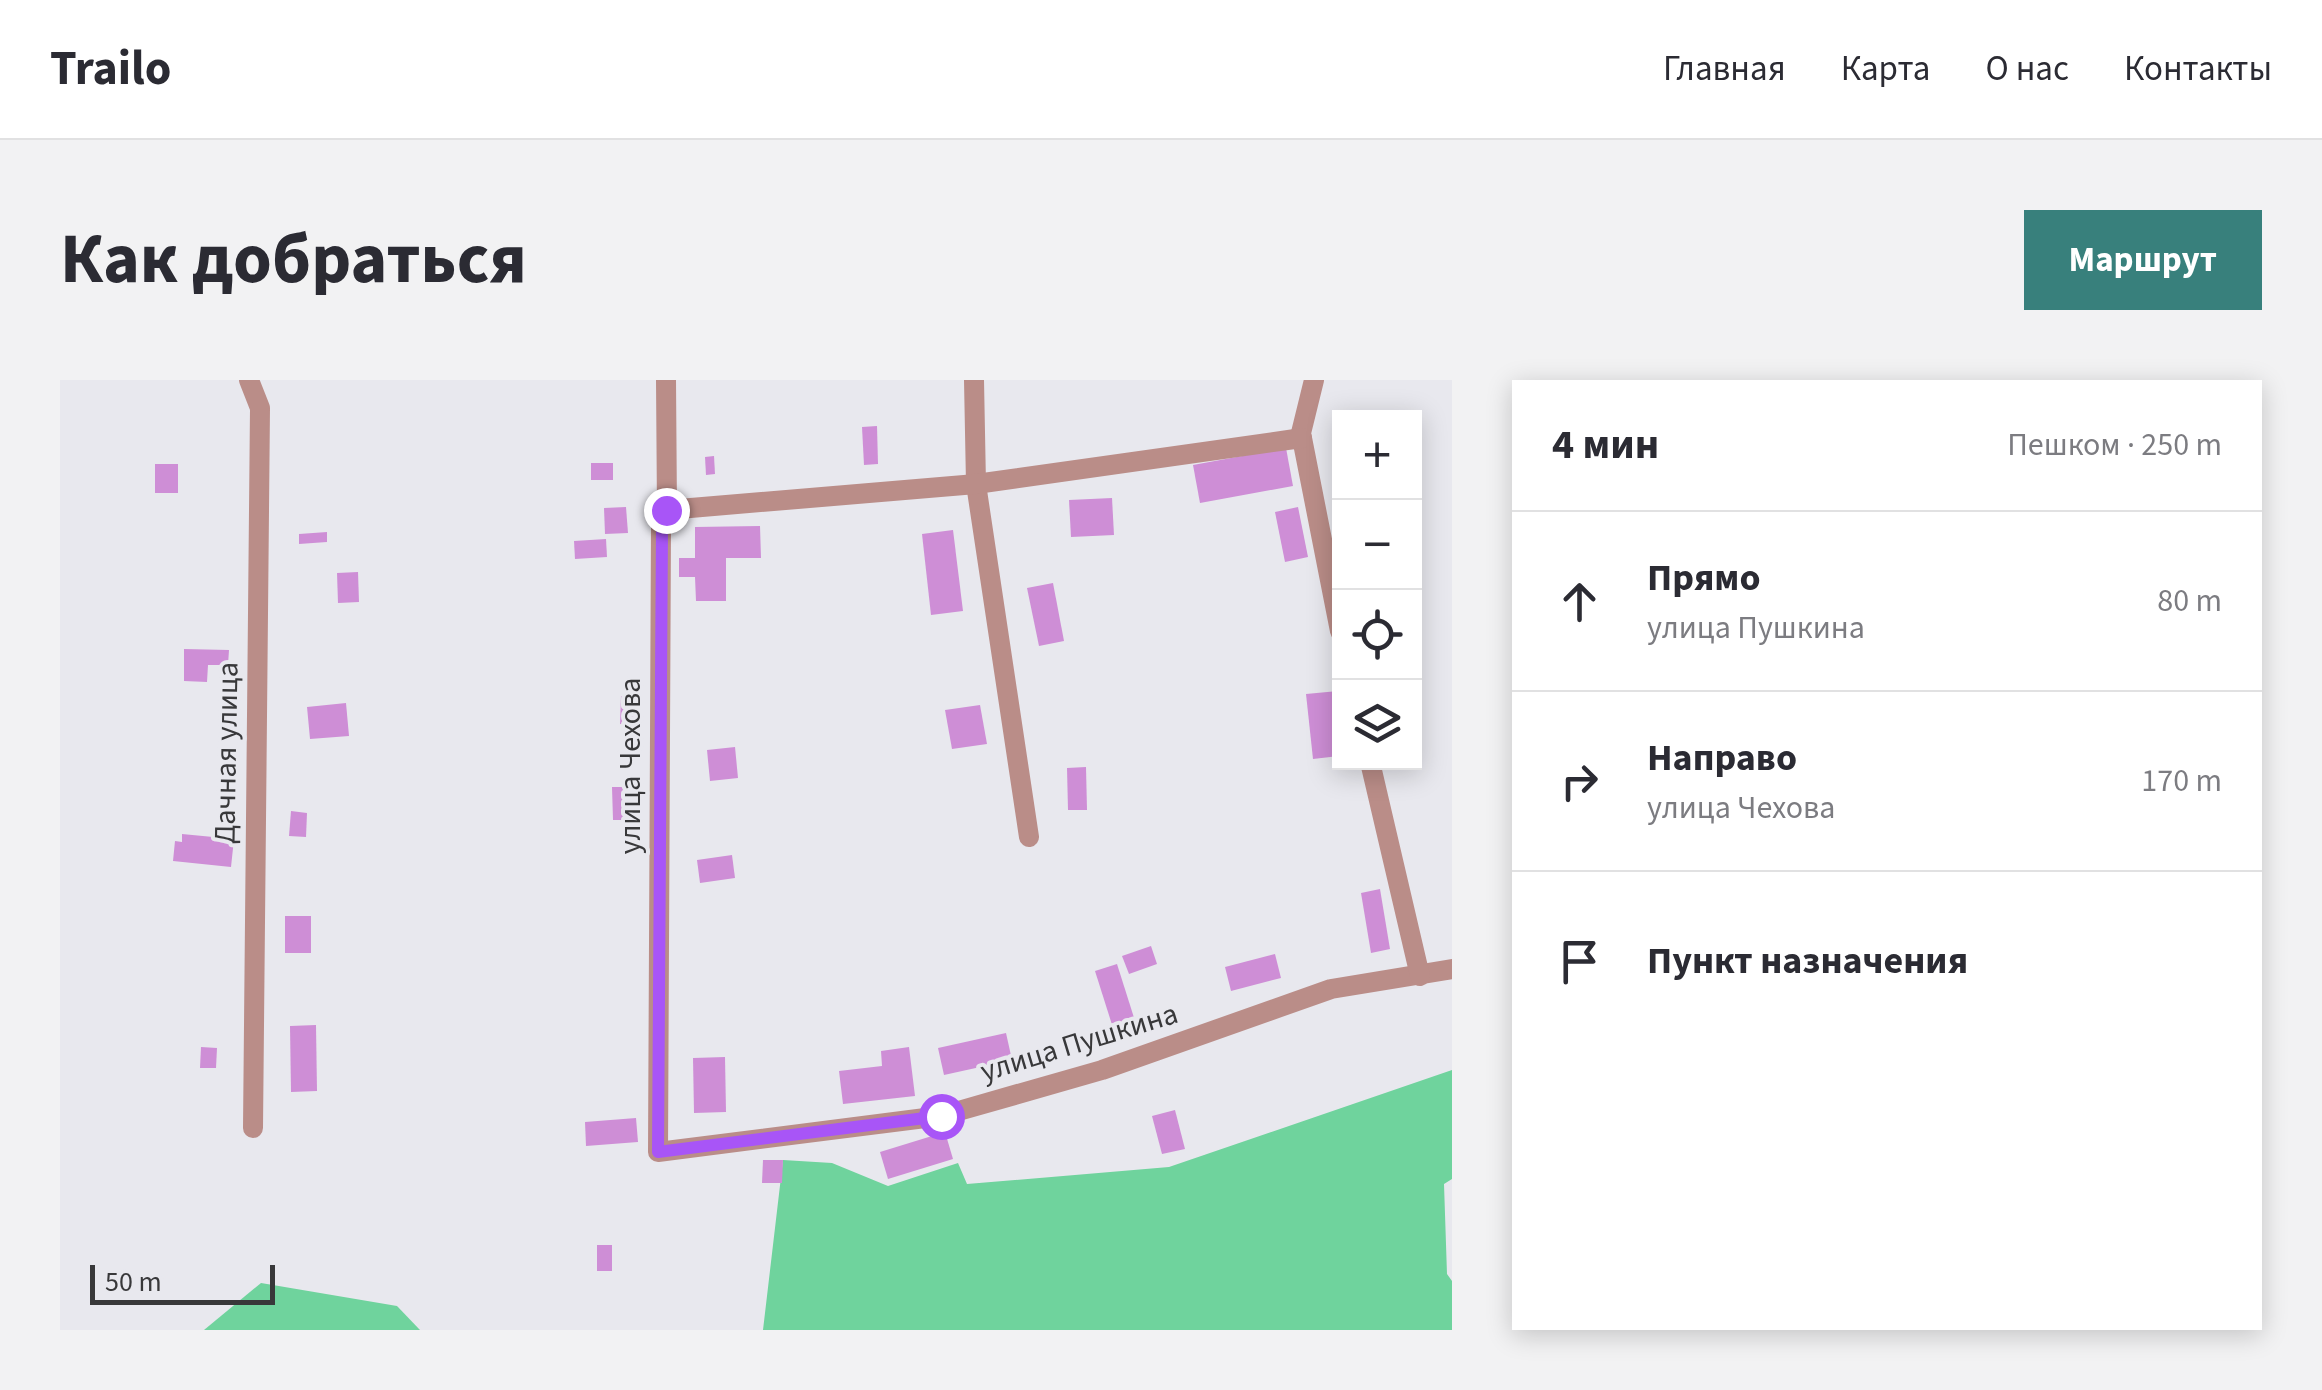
<!DOCTYPE html>
<html lang="ru">
<head>
<meta charset="utf-8">
<style>
	:root { --surface:#fff; --page:#f2f2f3; --text:#2b2b33; --muted:#7c7c81; --line:#e1e1e2; --accent:#38807c }
	body { margin:0; font-family:"Source Sans 3",sans-serif; background:var(--page); color:var(--text) }
	.controls { position:absolute; right:30px; top:30px; display:grid; overflow:hidden; border-radius:0px; box-shadow:0 5px 25px #0003 }
	.controls button { width:90px; height:90px; display:grid; place-items:center; padding:0; border:0; border-bottom:2px solid var(--line); background:var(--surface); color:var(--text); font:50px sans-serif }
	.scale { position:absolute; left:30px; bottom:25px; width:185px; box-sizing:border-box; padding-left:10px; border:5px solid #38383a; border-top:0; font-size:28px; line-height:35px; white-space:nowrap; color:#38383a; -webkit-text-stroke:8px #e8e8ee; paint-order:stroke }
	.stop { position:absolute; width:30px; height:30px; margin:-22px; border:8px solid #a855f7; border-radius:50%; background:#fff }
	.stop.end { background:#a855f7; border-color:#fff; box-shadow:0 2px 10px #0008 }
	.list { margin:0; padding:0; list-style:none }
	h2 { display:flex; justify-content:space-between; align-items:center; height:130px; margin:0; padding:0 40px; font-size:42px }
	h2 small { font-size:32px; font-weight:400; color:var(--muted) }
	.list li { display:grid; grid-template-columns:65px 1fr auto; gap:30px; align-items:center; box-sizing:border-box; height:180px; padding:0 40px; border-top:2px solid var(--line) }
	.list b { display:block; font-size:38px; white-space:nowrap }
	.list p { margin:0; font-size:32px; white-space:nowrap; color:var(--muted) }
	.list em { font-size:32px; font-style:normal; color:var(--muted) }
	.icon { flex:none; width:55px; height:55px; fill:none; stroke:currentColor; stroke-width:2; stroke-linecap:round; stroke-linejoin:round }
	.map { position:relative; flex:none; width:1392px; height:950px; overflow:hidden; border-radius:0px }
	header { display:flex; align-items:center; gap:60px; box-sizing:border-box; height:140px; padding:0 50px; background:var(--surface); border-bottom:2px solid var(--line) }
	header strong { font-size:48px }
	nav { display:flex; gap:55px; margin-inline-start:auto; font-size:35px }
	.intro { display:flex; align-items:center; justify-content:space-between; box-sizing:border-box; height:240px; padding:0 60px }
	h1 { margin:0; font-size:70px }
	.button { padding:25px 45px; border-radius:0px; background:var(--accent); color:#fff; font-size:35px; font-weight:700 }
	main { display:flex; gap:60px; padding:0 60px }
	aside { flex:1; background:var(--surface); border-radius:0px; box-shadow:0 5px 25px #0003 }
	.map>svg:first-child { display:block }
	.forest { fill:#6fd39d }
	.building { fill:#ce8ed6 }
	.lines { fill:none; stroke-linecap:round; stroke-linejoin:round }
	.street { stroke:#ba8d88; stroke-width:20 }
	.route { stroke:#a855f7; stroke-width:12 }
	.labels { text-anchor:middle; stroke-width:8; stroke-linejoin:round; paint-order:stroke }
	.street-label { font-size:30px; fill:#38383a; stroke:#e8e8ee }
</style>
</head>
<body>
<header>
<strong>Trailo</strong>
<nav><a>Главная</a><a>Карта</a><a>О нас</a><a>Контакты</a></nav>
</header>
<div class="intro"><h1>Как добраться</h1><a class="button">Маршрут</a></div>
<main>
<div class="map">
<svg width="1392" height="950" viewBox="0 0 1392 950">
	<rect width="100%" height="100%" fill="#e8e8ee"/>
	<!-- forest -->
	<g class="forest">
		<polygon points="1392,690 1392,799 1384,804 1387,894 1392,901 1392,950 703,950 723,780 772,783 828,806 898,783 907,804 1109,787"/>
		<polygon points="201,903 337,926 360,950 144,950"/>
	</g>
	<!-- building -->
	<g class="building">
		<polygon points="817,46 818,84 804,85 802,47"/>
		<polygon points="1226,68 1233,106 1140,123 1133,85"/>
		<polygon points="654,76 655,94 646,95 645,77"/>
		<rect x="531" y="83" width="22" height="17"/>
		<rect x="95" y="84" width="23" height="29"/>
		<polygon points="1052,118 1054,155 1011,157 1009,120"/>
		<polygon points="566,127 568,153 545,154 544,128"/>
		<polygon points="1238,127 1248,177 1225,182 1215,132"/>
		<polygon points="700,146 701,178 666,178 666,221 636,221 635,197 619,197 619,178 635,178 635,147"/>
		<polygon points="893,150 903,231 871,235 862,154"/>
		<polygon points="267,152 267,162 239,164 239,154"/>
		<polygon points="546,159 547,177 515,179 514,161"/>
		<polygon points="298,192 299,222 278,223 277,193"/>
		<polygon points="993,203 1004,261 979,266 967,208"/>
		<polygon points="124,269 169,270 168,285 148,285 147,302 124,301"/>
		<polygon points="1278,311 1279,376 1253,379 1246,314"/>
		<polygon points="561,316 576,317 576,345 560,344"/>
		<polygon points="286,323 289,356 250,359 247,327"/>
		<polygon points="920,325 927,364 892,369 885,330"/>
		<polygon points="675,367 678,398 650,401 647,370"/>
		<polygon points="1026,387 1027,430 1008,430 1007,388"/>
		<polygon points="552,407 579,407 580,440 553,440"/>
		<polygon points="231,431 247,433 246,457 229,456"/>
		<polygon points="122,454 174,459 171,487 113,481 115,461 122,462"/>
		<polygon points="672,475 675,498 640,503 637,480"/>
		<polygon points="1320,509 1330,569 1311,573 1301,513"/>
		<rect x="225" y="536" width="26" height="37"/>
		<polygon points="1091,566 1097,584 1069,594 1062,576"/>
		<polygon points="1215,574 1221,598 1171,611 1165,587"/>
		<polygon points="1057,584 1076,644 1054,651 1035,591"/>
		<polygon points="256,645 257,711 231,712 230,646"/>
		<polygon points="946,653 952,680 884,695 878,668"/>
		<polygon points="141,667 157,668 156,688 140,688"/>
		<polygon points="849,667 855,716 783,724 779,691 822,686 821,671"/>
		<polygon points="665,677 666,732 634,733 633,678"/>
		<polygon points="1115,730 1125,769 1102,774 1092,736"/>
		<polygon points="576,738 578,762 526,766 525,742"/>
		<polygon points="885,752 893,779 828,799 820,772"/>
		<polygon points="703,780 723,780 722,803 702,803"/>
		<rect x="537" y="865" width="15" height="26"/>
	</g>
	<g class="lines">
		<!-- street -->
		<g class="street">
			<polyline points="189,0 200,28 193,748"/>
			<polyline points="606,0 607,130 601,147 598,772 881,736 1042,690 1271,609 1392,589"/>
			<polyline points="914,0 916,104 969,457"/>
			<polyline points="1254,0 1241,53 1280,251"/>
			<polyline points="607,130 916,104 1242,58"/>
			<polyline points="1310,382 1360,596"/>
		</g>
	</g>
	<g class="lines">
		<!-- route -->
		<polyline class="route" points="606,130 602,147 598,772 881,736"/>
	</g>
	<g class="labels">
		<!-- street labels -->
		<g class="street-label">
			<text transform="translate(166 373) rotate(-89)" y="10">Дачная улица</text>
			<text transform="translate(570 386) rotate(-90)" y="10">улица Чехова</text>
			<text transform="translate(1019 662) rotate(-17)" y="10">улица Пушкина</text>
		</g>
	</g>
</svg>
<div class="controls">
<button>+</button>
<button>−</button>
<button><svg class="icon" aria-label="locate" viewBox="0 0 24 24"><circle cx="12" cy="12" r="6"/><path d="M12 2v4M12 18v4M2 12h4M18 12h4"/></svg></button>
<button><svg class="icon" aria-label="layers" viewBox="0 0 24 24"><path d="M12 4l9 5-9 5-9-5zM3 14l9 5 9-5"/></svg></button>
</div>
<div class="scale">50 m</div>
<div class="stop" style="left:881px;top:736px"></div>
<div class="stop end" style="left:606px;top:130px"></div>
</div>
<aside>
<h2>4 мин<small>Пешком · 250 m</small></h2>
<ul class="list">
<li><svg class="icon" aria-label="ahead" viewBox="0 0 24 24"><path d="M12 20V5M6 11l6-6 6 6"/></svg><div><b>Прямо</b><p>улица Пушкина</p></div><em>80 m</em></li>
<li><svg class="icon" aria-label="right" viewBox="0 0 24 24"><path d="M7 20v-9h11M14 6l5 5-5 5"/></svg><div><b>Направо</b><p>улица Чехова</p></div><em>170 m</em></li>
<li><svg class="icon" aria-label="arrive" viewBox="0 0 24 24"><path d="M6 21V4h12l-3 4 3 4H6"/></svg><div><b>Пункт назначения</b></div></li>
</ul>
</aside>
</main>
</body>
</html>
